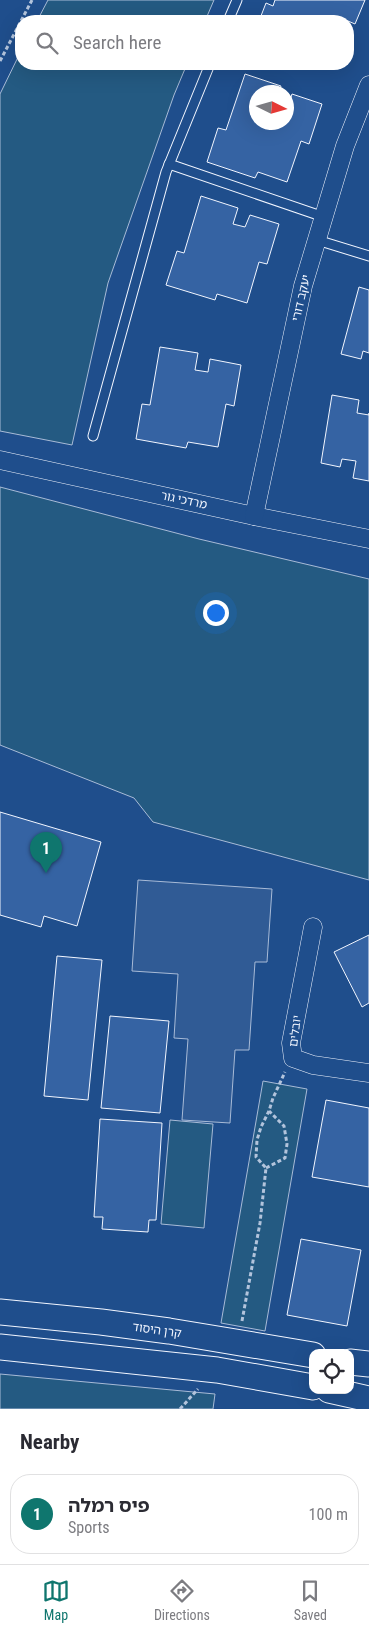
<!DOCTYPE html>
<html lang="en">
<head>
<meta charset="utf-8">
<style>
	:root { --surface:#fff; --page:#f2f2f3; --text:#2b2b33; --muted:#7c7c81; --line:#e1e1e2; --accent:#0f766e }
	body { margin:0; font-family:"Roboto Condensed","Noto Sans Hebrew",sans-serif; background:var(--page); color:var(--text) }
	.controls { position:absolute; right:15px; bottom:15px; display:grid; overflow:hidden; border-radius:10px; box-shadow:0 5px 20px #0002 }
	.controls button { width:45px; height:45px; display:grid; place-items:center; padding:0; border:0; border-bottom:1px solid var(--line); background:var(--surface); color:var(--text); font:25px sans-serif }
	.compass { position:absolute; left:249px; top:85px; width:45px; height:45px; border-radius:50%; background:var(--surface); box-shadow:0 5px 20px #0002; rotate:95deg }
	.you { position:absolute; left:215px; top:612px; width:18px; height:18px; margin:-12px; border:4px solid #fff; border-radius:50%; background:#1a73e8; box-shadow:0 0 0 8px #1a73e833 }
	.badge { display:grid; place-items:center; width:32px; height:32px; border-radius:50%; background:var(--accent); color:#fff; font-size:16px; font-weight:700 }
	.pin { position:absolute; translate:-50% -41px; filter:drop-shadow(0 1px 2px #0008) }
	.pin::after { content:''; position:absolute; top:26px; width:18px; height:15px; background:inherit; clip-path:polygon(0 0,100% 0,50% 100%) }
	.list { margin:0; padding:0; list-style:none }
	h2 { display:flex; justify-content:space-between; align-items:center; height:65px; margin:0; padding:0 20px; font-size:21px }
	h2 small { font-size:16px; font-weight:400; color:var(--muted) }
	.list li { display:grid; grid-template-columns:32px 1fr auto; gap:15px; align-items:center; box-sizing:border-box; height:80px; margin:0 10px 10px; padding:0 10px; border:1px solid var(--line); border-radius:20px }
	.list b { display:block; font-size:19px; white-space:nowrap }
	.list p { margin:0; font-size:16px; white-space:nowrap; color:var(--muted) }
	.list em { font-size:16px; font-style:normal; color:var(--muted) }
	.icon { flex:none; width:28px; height:28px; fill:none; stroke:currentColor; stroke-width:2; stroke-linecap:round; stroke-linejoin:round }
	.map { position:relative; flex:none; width:369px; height:1409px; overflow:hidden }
	.search { position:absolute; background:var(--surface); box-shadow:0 5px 20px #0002; left:15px; right:15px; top:15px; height:55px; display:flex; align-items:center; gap:12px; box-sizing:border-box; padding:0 18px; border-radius:20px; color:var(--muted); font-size:19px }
	.sheet { height:155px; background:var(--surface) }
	nav { display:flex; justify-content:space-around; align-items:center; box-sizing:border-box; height:70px; border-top:1px solid var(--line); background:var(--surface); font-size:14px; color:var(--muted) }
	nav a { display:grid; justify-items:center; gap:2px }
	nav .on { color:var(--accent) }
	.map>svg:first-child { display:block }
	.green { fill:#245a82; stroke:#a8bbd7 }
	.parking { fill:#305b95; stroke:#a8bbd7 }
	.building { fill:#3563a3; stroke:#f2f6ff }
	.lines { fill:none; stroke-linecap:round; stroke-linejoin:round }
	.lane-casing { stroke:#f2f6ff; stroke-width:11 }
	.street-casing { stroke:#f2f6ff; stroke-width:19 }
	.secondary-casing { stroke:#f2f6ff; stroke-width:27 }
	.path { stroke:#b3c4dc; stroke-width:3; stroke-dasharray:4 2.5; stroke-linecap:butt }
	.lane { stroke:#1f4e8c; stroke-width:9 }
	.street { stroke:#1f4e8c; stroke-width:18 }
	.secondary { stroke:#1f4e8c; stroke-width:25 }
	.labels { text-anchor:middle; stroke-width:4; stroke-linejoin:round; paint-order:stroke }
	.street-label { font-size:12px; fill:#f2f6ff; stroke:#1f4e8c }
</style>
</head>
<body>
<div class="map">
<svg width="369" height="1409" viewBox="0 0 369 1409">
	<rect width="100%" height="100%" fill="#1f4e8c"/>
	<!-- green -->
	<g class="green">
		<polygon points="48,0 214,0 205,21 37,21"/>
		<polygon points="21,51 21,64 187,64 174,95 108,283 72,445 0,431 0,94"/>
		<polygon points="0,487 199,539 369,579 369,880 153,822 134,798 0,745"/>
		<polygon points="263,1081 307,1089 265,1331 221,1323"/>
		<polygon points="170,1120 213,1124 204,1228 161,1224"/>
		<polygon points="0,1374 215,1394 213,1409 0,1409"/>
	</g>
	<!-- parking -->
	<polygon class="parking" points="138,880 272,889 267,962 255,962 249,1050 235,1050 230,1123 182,1120 188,1039 174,1038 178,974 132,971"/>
	<!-- building -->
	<g class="building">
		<polygon points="275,0 365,0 355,24 348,21 259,21 266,3 273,6"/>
		<polygon points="245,74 281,86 279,92 256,92 256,122 286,122 286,106 288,107 292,94 322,104 309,144 301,141 287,182 258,172 255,178 207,162 218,128 226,130"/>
		<polygon points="201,196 238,208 233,224 245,227 250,215 279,224 267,264 259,262 247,303 217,294 215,300 166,285 177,251 184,253"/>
		<polygon points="359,287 369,290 369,353 363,351 361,359 341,354"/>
		<polygon points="160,347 198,353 195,370 208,372 210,359 241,365 234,406 226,404 218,447 188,442 186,448 136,439 142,404 150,405"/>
		<polygon points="332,395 359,400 357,413 369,415 369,413 369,481 353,478 356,461 342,459 340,467 321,463"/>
		<polygon points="0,812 101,842 77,926 44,916 41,927 0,915"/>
		<polygon points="369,935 369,1003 362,1007 334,952"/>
		<polygon points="57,956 102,960 88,1100 44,1096"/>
		<polygon points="110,1016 169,1021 160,1113 101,1108"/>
		<polygon points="326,1100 369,1108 369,1187 312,1177"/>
		<polygon points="100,1119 162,1123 156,1220 149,1220 148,1232 102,1229 103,1217 94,1217"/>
		<polygon points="301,1239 361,1250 347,1326 287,1315"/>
	</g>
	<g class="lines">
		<!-- lane casing -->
		<g class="lane-casing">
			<g id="lane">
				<polyline points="228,21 237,0"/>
				<polyline points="169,164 324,217"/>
				<polyline points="317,240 369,256"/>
				<polyline points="93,436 166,172 210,64"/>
			</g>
		</g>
		<!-- street casing -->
		<g class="street-casing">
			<g id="street">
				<polyline points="0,460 254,516 369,539"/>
				<polyline points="254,516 303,286 345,146 369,85"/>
				<polyline points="313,927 291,1043 293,1058 313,1065 369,1073"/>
			</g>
		</g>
		<!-- secondary casing -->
		<g class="secondary-casing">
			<g id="secondary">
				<polyline points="0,1312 101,1322 169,1331 313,1355"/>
				<polyline points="0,1347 217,1370 313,1387"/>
				<polyline points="350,1362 369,1364"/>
				<polyline points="329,1390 369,1399"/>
			</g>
		</g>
		<!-- path -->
		<g class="path">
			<polyline points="0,61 32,0"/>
			<polyline points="266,1168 285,1158 287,1144 284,1126 269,1111"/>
			<polyline points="242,1321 260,1223 266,1168 256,1157 257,1140 261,1127 269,1111 273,1098 285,1072"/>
			<polyline points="180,1409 198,1389"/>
		</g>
		<!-- lane -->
		<use href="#lane" class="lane"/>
		<!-- street -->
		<use href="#street" class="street"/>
		<!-- secondary -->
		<use href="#secondary" class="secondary"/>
	</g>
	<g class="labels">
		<!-- street labels -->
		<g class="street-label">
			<text transform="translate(301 298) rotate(-77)" y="4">יעקב דורי</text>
			<text transform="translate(184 500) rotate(12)" y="4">מרדכי גור</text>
			<text transform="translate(295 1031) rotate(-83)" y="4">יובלים</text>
			<text transform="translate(157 1330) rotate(8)" y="4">קרן היסוד</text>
		</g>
	</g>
</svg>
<div class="controls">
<button><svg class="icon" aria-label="locate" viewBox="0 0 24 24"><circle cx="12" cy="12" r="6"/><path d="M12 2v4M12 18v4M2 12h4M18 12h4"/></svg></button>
</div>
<svg class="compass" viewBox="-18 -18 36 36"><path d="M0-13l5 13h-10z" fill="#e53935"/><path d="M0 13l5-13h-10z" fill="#7c7c81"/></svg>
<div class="you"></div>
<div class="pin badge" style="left:46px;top:873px">1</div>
<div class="search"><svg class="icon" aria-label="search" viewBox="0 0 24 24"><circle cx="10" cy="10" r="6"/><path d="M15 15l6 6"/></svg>Search here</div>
</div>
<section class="sheet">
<h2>Nearby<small></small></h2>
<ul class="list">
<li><span class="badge">1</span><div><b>פיס רמלה</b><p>Sports</p></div><em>100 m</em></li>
</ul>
</section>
<nav>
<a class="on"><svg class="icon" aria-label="map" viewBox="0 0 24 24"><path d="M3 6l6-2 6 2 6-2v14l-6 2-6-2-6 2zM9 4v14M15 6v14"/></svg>Map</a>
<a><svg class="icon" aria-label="directions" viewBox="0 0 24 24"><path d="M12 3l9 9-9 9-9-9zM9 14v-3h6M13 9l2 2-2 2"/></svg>Directions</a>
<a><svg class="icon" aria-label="saved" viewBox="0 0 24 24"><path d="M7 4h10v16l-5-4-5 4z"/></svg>Saved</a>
</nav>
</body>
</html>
